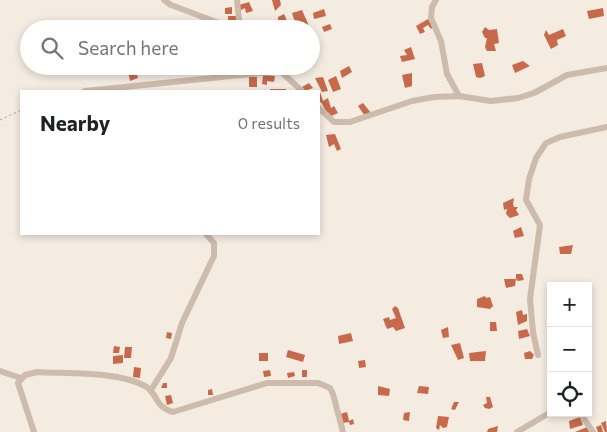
<!DOCTYPE html>
<html lang="en">
<head>
<meta charset="utf-8">
<style>
	:root { --surface:#fff; --page:#f2f2f2; --text:#202124; --muted:#757577; --line:#e0e0e0 }
	body { margin:0; font-family:Commissioner,sans-serif; background:var(--page); color:var(--text) }
	.controls { position:absolute; right:15px; bottom:15px; display:grid; overflow:hidden; border-radius:0px; box-shadow:0 2px 8px #0003 }
	.controls button { width:45px; height:45px; display:grid; place-items:center; padding:0; border:0; border-bottom:1px solid var(--line); background:var(--surface); color:var(--text); font:25px sans-serif }
	.list { margin:0; padding:0; list-style:none }
	h2 { display:flex; justify-content:space-between; align-items:center; height:65px; margin:0; padding:0 20px; font-size:21px }
	h2 small { font-size:16px; font-weight:400; color:var(--muted) }
	.icon { flex:none; width:28px; height:28px; fill:none; stroke:currentColor; stroke-width:2; stroke-linecap:round; stroke-linejoin:round }
	.map { position:relative; flex:none; width:607px; height:432px; overflow:hidden }
	.search { position:absolute; background:var(--surface); box-shadow:0 2px 8px #0003; left:20px; top:20px; width:300px; height:55px; display:flex; align-items:center; gap:12px; box-sizing:border-box; padding:0 18px; border-radius:28px; color:var(--muted); font-size:19px }
	.panel { position:absolute; background:var(--surface); box-shadow:0 2px 8px #0003; left:20px; top:90px; width:300px; height:145px; border-radius:0px }
	.map>svg:first-child { display:block }
	.building { fill:#c8694b }
	.lines { fill:none; stroke-linecap:round; stroke-linejoin:round }
	.path { stroke:#b9a596; stroke-width:1; stroke-dasharray:2.5 2.5; stroke-linecap:butt }
	.street { stroke:#cdbbac; stroke-width:6 }
</style>
</head>
<body>
<div class="map">
<svg width="607" height="432" viewBox="0 0 607 432">
	<rect width="100%" height="100%" fill="#f4ebe1"/>
	<!-- building -->
	<g class="building">
		<polygon points="272,0 280,0 281,5 275,11"/>
		<polygon points="249,2 253,11 246,13 245,8 241,10 239,5"/>
		<polygon points="232,7 232,14 225,14 225,8"/>
		<polygon points="603,8 604,16 589,19 587,11"/>
		<polygon points="324,9 326,16 314,19 313,13"/>
		<polygon points="302,10 309,26 297,28 292,13"/>
		<polygon points="284,14 286,18 287,24 288,29 281,29 287,24 281,26 278,22 278,17"/>
		<polygon points="228,16 237,16 237,22 228,21"/>
		<polygon points="428,19 433,27 431,29 428,25 423,28 425,32 420,34 416,26"/>
		<polygon points="263,20 264,29 252,29 251,22"/>
		<polygon points="330,24 332,29 324,32 322,27"/>
		<polygon points="485,27 489,30 497,29 499,43 494,44 496,51 487,51 485,47 487,38 485,38 482,32"/>
		<polygon points="563,29 566,36 557,40 558,45 551,49 544,35 546,30 549,35"/>
		<polygon points="411,47 415,59 402,62 400,56 407,55 404,50"/>
		<polygon points="523,61 530,66 515,73 512,65"/>
		<polygon points="482,63 485,76 480,78 476,77 473,64"/>
		<polygon points="127,66 134,66 138,78 130,81"/>
		<polygon points="349,66 352,72 342,78 340,71"/>
		<polygon points="412,73 412,86 405,88 402,75"/>
		<polygon points="263,75 275,76 274,82 267,81 267,85 262,84"/>
		<polygon points="336,76 341,89 333,92 328,80"/>
		<rect x="249" y="77" width="8" height="10"/>
		<polygon points="323,77 328,91 322,92 315,78"/>
		<polygon points="309,83 313,88 305,91 302,87"/>
		<rect x="270" y="89" width="16" height="2"/>
		<polygon points="319,89 323,101 328,98 331,108 334,106 338,113 329,117 321,102 319,103"/>
		<polygon points="363,103 371,113 365,116 358,106"/>
		<polygon points="335,134 341,149 337,151 334,144 329,147 326,135"/>
		<polygon points="514,198 513,204 514,207 518,207 516,210 519,215 510,218 506,214 507,209 504,210 503,203"/>
		<polygon points="521,227 524,236 515,238 513,231"/>
		<polygon points="573,245 571,254 560,254 559,247"/>
		<polygon points="516,274 522,274 524,280 518,281 516,279 515,286 506,288 504,279 516,279"/>
		<polygon points="485,296 486,298 490,297 493,306 490,309 477,307 477,299"/>
		<polygon points="395,306 398,308 405,328 396,331 393,327 387,329 383,319 389,317 390,320 396,318 392,309"/>
		<polygon points="522,310 523,315 527,314 527,321 518,325 516,312"/>
		<polygon points="490,322 496,322 497,331 490,331"/>
		<polygon points="448,327 449,337 443,338 441,330"/>
		<polygon points="527,329 530,336 519,339 518,331"/>
		<polygon points="167,332 172,333 171,339 166,338"/>
		<polygon points="351,333 353,341 339,344 338,336"/>
		<polygon points="460,343 464,358 458,360 451,345"/>
		<polygon points="114,346 120,347 119,353 113,353"/>
		<polygon points="125,347 132,347 131,358 124,358"/>
		<polygon points="288,350 305,355 303,362 286,357"/>
		<polygon points="486,351 485,361 470,361 469,353"/>
		<polygon points="530,351 534,355 532,359 525,359 524,353"/>
		<rect x="259" y="353" width="9" height="8"/>
		<polygon points="123,355 123,363 113,364 113,356"/>
		<polygon points="365,360 366,367 359,368 358,361"/>
		<polygon points="134,367 141,368 140,378 133,377"/>
		<polygon points="270,370 271,376 264,377 263,371"/>
		<rect x="302" y="370" width="5" height="7"/>
		<polygon points="294,372 295,376 288,378 287,373"/>
		<polygon points="163,383 167,383 167,388 161,388"/>
		<polygon points="378,386 390,389 389,396 378,395"/>
		<polygon points="419,386 429,387 428,394 417,393"/>
		<polygon points="212,389 213,395 208,395 208,390"/>
		<polygon points="171,395 173,403 167,405 165,396"/>
		<polygon points="486,397 490,397 493,407 489,409 485,408 483,405 487,403"/>
		<polygon points="454,402 459,402 455,410 451,409"/>
		<polygon points="347,412 349,421 353,419 354,424 350,425 349,422 342,423 340,414"/>
		<polygon points="410,412 409,421 403,420 404,413"/>
		<polygon points="438,416 449,417 447,427 443,428 440,425 439,430 436,428"/>
		<polygon points="580,417 583,425 570,429 569,421"/>
		<polygon points="606,421 607,432 605,432 601,423"/>
		<polygon points="601,425 603,432 598,432 596,427"/>
		<polygon points="498,426 497,432 487,432 488,429"/>
		<polygon points="587,427 589,432 575,432"/>
	</g>
	<g class="lines">
		<!-- path -->
		<polyline class="path" points="0,120 21,110"/>
		<!-- street -->
		<g class="street">
			<polyline points="164,0 171,5 235,29"/>
			<polyline points="237,0 240,29"/>
			<polyline points="436,0 432,7 431,18 441,41 447,74 459,96"/>
			<polyline points="275,66 302,91"/>
			<polyline points="85,91 280,71"/>
			<polyline points="319,108 334,122 350,122 412,101 434,97 459,96 491,101 518,98 534,93 567,75 607,68"/>
			<polyline points="538,355 533,332 530,299 540,225 526,200 529,179 536,158 546,143 560,137 607,127"/>
			<polyline points="0,371 21,378"/>
			<polyline points="151,390 171,358 182,323 214,256 214,243 206,234"/>
			<polyline points="580,413 593,432"/>
			<path d="M34,432L18,383L25,375L37,372C69,374 116,371 145,386C158,393 154,407 173,412L267,383H318L330,388L333,394L343,432"/>
			<polyline points="517,432 551,412"/>
		</g>
	</g>
</svg>
<div class="controls">
<button>+</button>
<button>−</button>
<button><svg class="icon" aria-label="locate" viewBox="0 0 24 24"><circle cx="12" cy="12" r="6"/><path d="M12 2v4M12 18v4M2 12h4M18 12h4"/></svg></button>
</div>
<div class="search"><svg class="icon" aria-label="search" viewBox="0 0 24 24"><circle cx="10" cy="10" r="6"/><path d="M15 15l6 6"/></svg>Search here</div>
<section class="panel">
<h2>Nearby<small>0 results</small></h2>
<ul class="list">
</ul>
</section>
</div>
</body>
</html>
